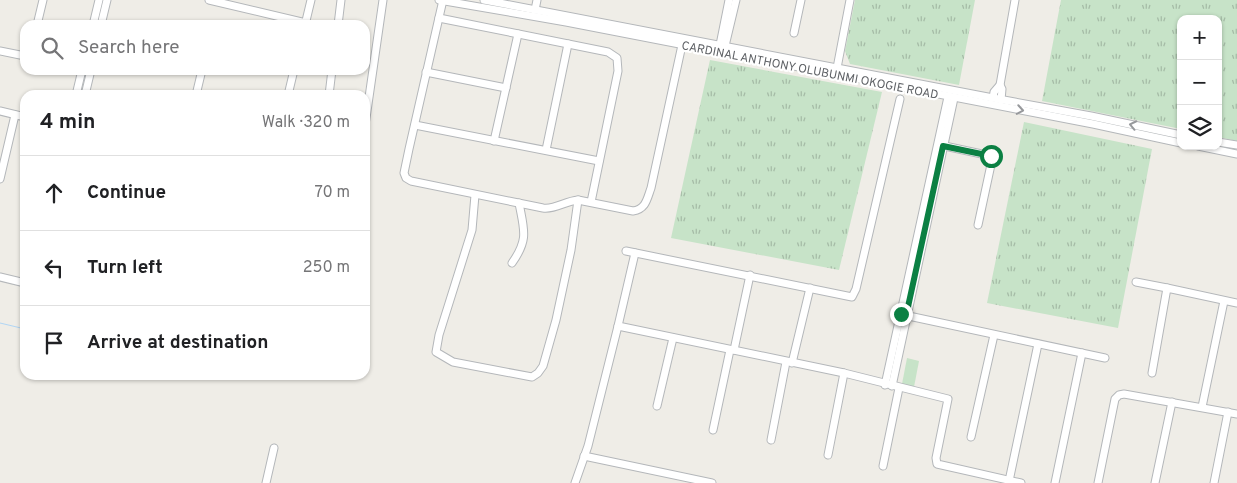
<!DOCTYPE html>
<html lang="en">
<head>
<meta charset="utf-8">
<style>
	:root { --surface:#fff; --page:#f2f2f2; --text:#202124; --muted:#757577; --line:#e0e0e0 }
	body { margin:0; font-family:Overpass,sans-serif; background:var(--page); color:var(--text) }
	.controls { position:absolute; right:15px; top:15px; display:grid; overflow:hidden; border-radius:10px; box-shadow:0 1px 4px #0004 }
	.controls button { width:45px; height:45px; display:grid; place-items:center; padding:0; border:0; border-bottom:1px solid var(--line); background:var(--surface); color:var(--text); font:25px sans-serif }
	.stop { position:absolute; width:15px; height:15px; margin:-11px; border:4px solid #0b8043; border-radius:50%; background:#fff }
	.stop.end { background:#0b8043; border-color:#fff; box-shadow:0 1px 5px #0008 }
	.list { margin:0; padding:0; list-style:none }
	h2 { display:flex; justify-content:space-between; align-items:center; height:65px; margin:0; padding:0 20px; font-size:21px }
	h2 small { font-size:16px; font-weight:400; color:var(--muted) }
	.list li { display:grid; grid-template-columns:32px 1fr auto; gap:15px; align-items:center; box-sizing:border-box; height:75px; padding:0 20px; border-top:1px solid var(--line) }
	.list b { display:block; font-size:19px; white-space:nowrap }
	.list em { font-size:16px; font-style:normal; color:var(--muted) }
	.icon { flex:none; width:28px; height:28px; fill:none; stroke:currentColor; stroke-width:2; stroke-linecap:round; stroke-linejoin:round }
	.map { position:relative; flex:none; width:1237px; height:483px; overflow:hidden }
	.search { position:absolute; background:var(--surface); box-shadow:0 1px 4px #0004; left:20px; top:20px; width:350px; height:55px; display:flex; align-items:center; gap:12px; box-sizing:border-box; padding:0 18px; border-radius:15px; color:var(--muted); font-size:19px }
	.panel { position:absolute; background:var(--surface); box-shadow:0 1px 4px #0004; left:20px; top:90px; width:350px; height:290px; border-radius:15px }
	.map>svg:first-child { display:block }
	.grass { fill:url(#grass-tufts) }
	.park { fill:#c7e3c8 }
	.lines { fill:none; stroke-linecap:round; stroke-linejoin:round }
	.stream { stroke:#b1d6f5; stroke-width:1 }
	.minor-casing { stroke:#b4b7ba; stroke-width:9 }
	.minor { stroke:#fff; stroke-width:7 }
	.oneway { stroke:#97999c }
	.route { stroke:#0b8043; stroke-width:6 }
	.labels { text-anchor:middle; stroke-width:4.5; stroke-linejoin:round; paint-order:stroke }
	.street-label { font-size:12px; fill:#5f6266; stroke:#fff }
</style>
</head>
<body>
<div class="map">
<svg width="1237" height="483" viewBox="0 0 1237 483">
	<defs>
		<pattern id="grass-tufts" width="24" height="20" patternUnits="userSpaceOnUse" patternTransform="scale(1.25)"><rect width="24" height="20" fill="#c7e3c8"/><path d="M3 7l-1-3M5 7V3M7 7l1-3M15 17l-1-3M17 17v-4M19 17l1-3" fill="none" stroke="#a5bba6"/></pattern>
	</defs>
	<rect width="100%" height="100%" fill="#efede7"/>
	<!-- grass -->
	<g class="grass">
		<polygon points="855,0 975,0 959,85 850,64 845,51"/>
		<polygon points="1061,0 1237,0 1237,141 1218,137 1218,19 1181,19 1181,129 1042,101"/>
		<polygon points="710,60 882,92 839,270 671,238"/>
		<polygon points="1024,122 1152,149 1118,328 987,303"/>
	</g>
	<!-- park -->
	<polygon class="park" points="907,358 919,361 914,387 902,384"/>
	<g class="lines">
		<!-- stream -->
		<polyline class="stream" points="0,323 25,329"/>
		<!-- minor casing -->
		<g class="minor-casing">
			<g id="minor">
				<polyline points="209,0 306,23"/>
				<polyline points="439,0 566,22 1093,124 1181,143"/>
				<path d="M443,0L409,149L404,173L406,178L411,181L543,208C555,210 565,201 578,200L633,211C646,209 647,199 651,188L682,45"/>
				<polyline points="484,0 993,98 1091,116 1181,135"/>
				<polyline points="535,10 537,0"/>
				<polyline points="439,18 608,52 617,58 618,71 591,202"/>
				<polyline points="37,25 43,0"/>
				<polyline points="93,25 99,0"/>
				<polyline points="101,25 107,0"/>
				<polyline points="305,25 311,0"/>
				<polyline points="338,25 341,0"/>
				<polyline points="794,33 801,0"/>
				<polyline points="720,45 729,0"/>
				<polyline points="725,46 736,0"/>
				<polyline points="0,51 25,56"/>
				<polyline points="837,68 850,0"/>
				<polyline points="426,72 506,88"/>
				<polyline points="76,95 82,70"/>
				<polyline points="85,95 91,70"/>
				<polyline points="196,95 202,70"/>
				<polyline points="288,95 294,70"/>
				<polyline points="329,95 332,70"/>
				<polyline points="993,98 994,92 1000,85"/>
				<polyline points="1001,100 1002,89 1000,85 1015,0"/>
				<polyline points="0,111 25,117"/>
				<polyline points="365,125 383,0"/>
				<polyline points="415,125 599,161"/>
				<polyline points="494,141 518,34"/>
				<polyline points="1218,142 1237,145"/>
				<polyline points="940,145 991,156 992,160 978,225"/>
				<polyline points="1198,146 1237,154"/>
				<polyline points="546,150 568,44"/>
				<polyline points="0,179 15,115"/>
				<polyline points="475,195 472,230 439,335 436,352 453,362 532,377 538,373 543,366 556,320 571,250 578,200"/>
				<polyline points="626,251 852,297 856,289 900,99"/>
				<path d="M512,263C529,239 524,230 519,203"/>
				<polyline points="0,277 25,283"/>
				<polyline points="1136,282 1167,288"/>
				<polyline points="904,315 1105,358"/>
				<polyline points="618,326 635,253"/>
				<polyline points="734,350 750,275"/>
				<polyline points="792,363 810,288"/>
				<polyline points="1152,373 1167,288 1237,303"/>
				<polyline points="885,385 948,97"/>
				<polyline points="892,386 954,98"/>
				<polyline points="657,406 673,338"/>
				<polyline points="1202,407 1224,301"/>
				<polyline points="713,430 730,350"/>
				<polyline points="971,437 994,335"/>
				<polyline points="771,440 786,362"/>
				<polyline points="828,455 844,373"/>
				<polyline points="584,456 712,483"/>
				<polyline points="883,466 899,388"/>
				<polyline points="1009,481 1038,344"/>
				<polyline points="266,483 274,448"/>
				<polyline points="575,483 588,446 618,326 844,373 948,399 936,458 937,464 1021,483"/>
				<polyline points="1055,483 1082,353"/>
				<polyline points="1098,483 1115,399 1119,395 1124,394 1237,414"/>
				<polyline points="1155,483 1172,402"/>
				<polyline points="1214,483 1228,412"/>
			</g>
		</g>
		<!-- minor -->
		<use href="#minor" class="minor"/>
	</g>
	<!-- one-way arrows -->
	<defs><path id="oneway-chevron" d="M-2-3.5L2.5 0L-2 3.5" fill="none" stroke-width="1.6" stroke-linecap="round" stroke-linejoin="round" transform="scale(1.25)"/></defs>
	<g class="oneway">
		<use href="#oneway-chevron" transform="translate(1020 110) rotate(10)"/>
		<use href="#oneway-chevron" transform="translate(1133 125) rotate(-168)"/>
	</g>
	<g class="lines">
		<!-- route -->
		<polyline class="route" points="901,314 906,316 943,146 991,156"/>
	</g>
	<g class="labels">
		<!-- street labels -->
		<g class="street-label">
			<text transform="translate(810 70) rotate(11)" y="4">CARDINAL ANTHONY OLUBUNMI OKOGIE ROAD</text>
		</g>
	</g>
</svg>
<div class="controls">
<button>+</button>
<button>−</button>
<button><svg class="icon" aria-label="layers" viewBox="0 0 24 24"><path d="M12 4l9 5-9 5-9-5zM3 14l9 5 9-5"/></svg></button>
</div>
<div class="stop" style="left:991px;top:156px"></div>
<div class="stop end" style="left:901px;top:314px"></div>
<div class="search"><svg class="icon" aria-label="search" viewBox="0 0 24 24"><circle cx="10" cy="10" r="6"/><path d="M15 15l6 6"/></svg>Search here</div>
<section class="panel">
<h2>4 min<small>Walk · 320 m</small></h2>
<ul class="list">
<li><svg class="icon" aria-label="ahead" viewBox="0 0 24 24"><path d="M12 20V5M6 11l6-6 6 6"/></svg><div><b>Continue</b></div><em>70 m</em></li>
<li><svg class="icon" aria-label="left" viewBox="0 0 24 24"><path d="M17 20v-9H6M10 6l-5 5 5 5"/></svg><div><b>Turn left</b></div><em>250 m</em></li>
<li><svg class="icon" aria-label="arrive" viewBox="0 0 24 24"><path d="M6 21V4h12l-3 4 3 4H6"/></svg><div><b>Arrive at destination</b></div></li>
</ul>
</section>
</div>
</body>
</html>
